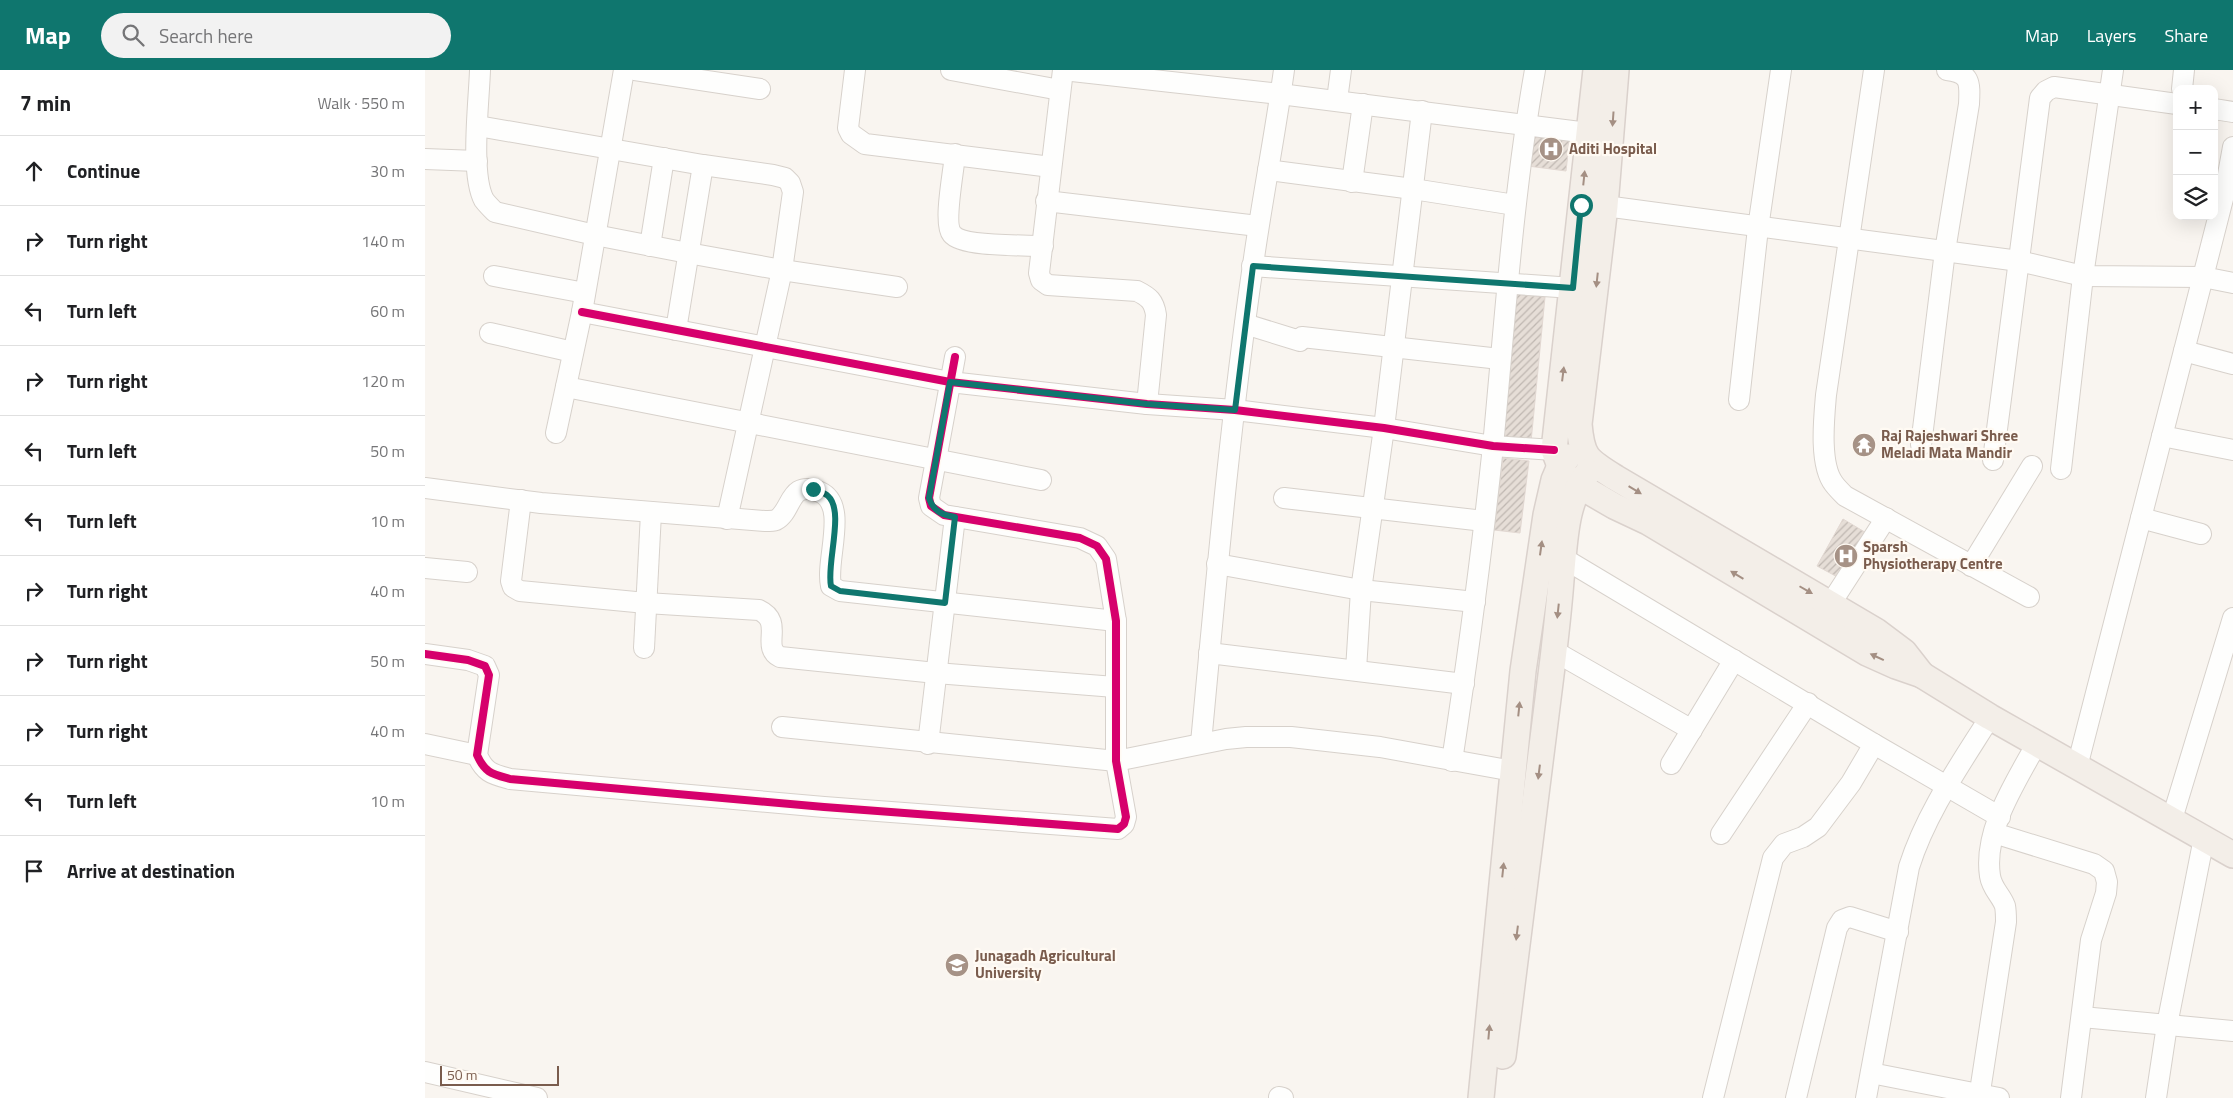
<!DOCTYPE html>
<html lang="en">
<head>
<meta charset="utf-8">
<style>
	:root { --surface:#fff; --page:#f2f2f2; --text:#202124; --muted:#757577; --line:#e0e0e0; --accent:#0f766e }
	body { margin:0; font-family:"Titillium Web",sans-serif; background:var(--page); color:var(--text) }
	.controls { position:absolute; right:15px; top:15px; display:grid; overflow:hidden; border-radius:10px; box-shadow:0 5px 20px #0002 }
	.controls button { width:45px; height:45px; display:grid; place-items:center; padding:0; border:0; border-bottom:1px solid var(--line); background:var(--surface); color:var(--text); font:25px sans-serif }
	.scale { position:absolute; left:15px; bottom:12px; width:119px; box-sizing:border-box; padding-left:5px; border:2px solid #7a5c4d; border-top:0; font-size:14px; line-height:18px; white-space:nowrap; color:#7a5c4d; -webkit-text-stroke:4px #fffaf3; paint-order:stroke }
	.stop { position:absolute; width:15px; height:15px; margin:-11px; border:4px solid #0f766e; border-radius:50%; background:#fff }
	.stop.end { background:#0f766e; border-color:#fff; box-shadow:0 1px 5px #0008 }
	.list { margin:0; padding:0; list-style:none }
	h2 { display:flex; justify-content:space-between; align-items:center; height:65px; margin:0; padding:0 20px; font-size:21px }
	h2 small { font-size:16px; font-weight:400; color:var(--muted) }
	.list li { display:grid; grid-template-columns:32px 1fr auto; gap:15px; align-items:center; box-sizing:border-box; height:70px; padding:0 20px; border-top:1px solid var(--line) }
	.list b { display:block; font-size:19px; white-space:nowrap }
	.list em { font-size:16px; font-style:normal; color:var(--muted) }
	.icon { flex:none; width:28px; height:28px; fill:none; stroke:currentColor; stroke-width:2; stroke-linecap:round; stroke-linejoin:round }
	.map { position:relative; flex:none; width:1808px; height:1028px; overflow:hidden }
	header { display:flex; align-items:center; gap:30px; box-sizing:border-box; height:70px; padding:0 25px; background:var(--accent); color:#fff }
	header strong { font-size:24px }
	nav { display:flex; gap:28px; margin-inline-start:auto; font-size:18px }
	.search { width:350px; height:45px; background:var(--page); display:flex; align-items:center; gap:12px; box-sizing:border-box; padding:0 18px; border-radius:28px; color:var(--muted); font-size:19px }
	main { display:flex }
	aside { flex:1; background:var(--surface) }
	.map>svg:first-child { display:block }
	.building { fill:url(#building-hatch); stroke:#e2d8d2 }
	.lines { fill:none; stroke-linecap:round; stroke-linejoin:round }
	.minor-casing { stroke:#d7d1cb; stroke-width:22 }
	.major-casing { stroke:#dad1cc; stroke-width:28 }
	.minor { stroke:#fefefd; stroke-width:20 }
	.major { stroke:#f3eee8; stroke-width:25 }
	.cycleway-casing { stroke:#fffaf3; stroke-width:11 }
	.cycleway { stroke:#d6006c; stroke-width:8 }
	.oneway { fill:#a48f83 }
	.route { stroke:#0f766e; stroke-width:6 }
	.labels { text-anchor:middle; stroke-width:4.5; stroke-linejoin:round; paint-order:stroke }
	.poi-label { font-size:15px; font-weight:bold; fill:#7a5c4d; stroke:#fffaf3; text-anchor:start }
</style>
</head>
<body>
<header>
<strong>Map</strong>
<div class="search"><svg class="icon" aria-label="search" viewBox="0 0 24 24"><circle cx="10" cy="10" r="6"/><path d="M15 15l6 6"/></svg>Search here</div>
<nav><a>Map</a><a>Layers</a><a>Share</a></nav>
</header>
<main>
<aside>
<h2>7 min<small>Walk · 550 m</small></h2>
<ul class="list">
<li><svg class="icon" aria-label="ahead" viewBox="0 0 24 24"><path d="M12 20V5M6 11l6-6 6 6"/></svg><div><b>Continue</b></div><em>30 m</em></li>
<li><svg class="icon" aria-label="right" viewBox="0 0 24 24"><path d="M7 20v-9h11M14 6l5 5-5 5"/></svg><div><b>Turn right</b></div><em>140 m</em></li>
<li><svg class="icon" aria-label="left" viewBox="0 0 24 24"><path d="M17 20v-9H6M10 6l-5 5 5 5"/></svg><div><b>Turn left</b></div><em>60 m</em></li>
<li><svg class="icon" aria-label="right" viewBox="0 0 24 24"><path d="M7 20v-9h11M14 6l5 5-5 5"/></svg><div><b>Turn right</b></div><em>120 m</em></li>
<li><svg class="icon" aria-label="left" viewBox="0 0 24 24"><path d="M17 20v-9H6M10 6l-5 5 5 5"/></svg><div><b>Turn left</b></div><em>50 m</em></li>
<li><svg class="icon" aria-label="left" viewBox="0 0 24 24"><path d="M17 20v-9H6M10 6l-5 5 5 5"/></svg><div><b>Turn left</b></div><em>10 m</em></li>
<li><svg class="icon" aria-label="right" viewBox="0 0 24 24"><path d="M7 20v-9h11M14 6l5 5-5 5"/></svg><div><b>Turn right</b></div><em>40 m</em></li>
<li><svg class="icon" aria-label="right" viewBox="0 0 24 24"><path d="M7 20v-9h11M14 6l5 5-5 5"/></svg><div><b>Turn right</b></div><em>50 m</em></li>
<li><svg class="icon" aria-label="right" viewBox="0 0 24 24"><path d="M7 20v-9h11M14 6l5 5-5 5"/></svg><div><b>Turn right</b></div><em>40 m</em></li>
<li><svg class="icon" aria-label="left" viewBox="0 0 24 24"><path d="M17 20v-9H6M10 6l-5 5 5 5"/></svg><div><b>Turn left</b></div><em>10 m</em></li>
<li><svg class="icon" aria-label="arrive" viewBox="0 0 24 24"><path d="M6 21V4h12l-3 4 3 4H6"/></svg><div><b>Arrive at destination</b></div></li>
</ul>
</aside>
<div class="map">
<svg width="1808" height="1028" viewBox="0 0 1808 1028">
	<defs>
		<pattern id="building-hatch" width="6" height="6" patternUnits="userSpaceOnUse" patternTransform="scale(1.25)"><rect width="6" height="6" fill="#e6ded7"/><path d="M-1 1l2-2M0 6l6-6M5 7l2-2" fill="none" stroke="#bfb7b1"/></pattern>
	</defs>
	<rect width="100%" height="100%" fill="#f9f5f0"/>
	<!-- building -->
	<g class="building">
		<polygon points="1108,60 1145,65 1141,101 1103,96"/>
		<polygon points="1089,224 1120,227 1106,372 1075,370"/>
		<polygon points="1078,388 1104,391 1095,463 1069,460"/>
		<polygon points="1418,449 1443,464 1418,510 1392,496"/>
	</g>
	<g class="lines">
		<!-- minor casing -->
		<g class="minor-casing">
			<g id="minor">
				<path d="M55,0C54,32 45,104 59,130C62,134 66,138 70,142L170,165L263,183L357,200L472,217"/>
				<polyline points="210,0 335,19"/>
				<polyline points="430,0 423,58 426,64 440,74 626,97"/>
				<polyline points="526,0 635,20"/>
				<polyline points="638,0 855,24 1163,63"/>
				<path d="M638,0L614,203L616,210L623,215L712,221C724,227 729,231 731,245L722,334"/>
				<path d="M1449,0L1401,325C1399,348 1394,395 1409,414C1412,418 1416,422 1420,426L1604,527"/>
				<polyline points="1757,19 1759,0"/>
				<polyline points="912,30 916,0"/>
				<polyline points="1789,39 1808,42"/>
				<polyline points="53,56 278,95 348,105 360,108 365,113 368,122 357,200 302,449"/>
				<path d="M530,84C529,100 518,153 527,164C537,177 600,175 618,176"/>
				<polyline points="0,89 52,91"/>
				<polyline points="843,100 988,119 1090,135"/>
				<polyline points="927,112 938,34"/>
				<polyline points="621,131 833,156"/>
				<polyline points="1180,136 1594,191 1658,206 1778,207 1808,213"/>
				<polyline points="225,176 239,88"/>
				<polyline points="827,196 1148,218"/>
				<polyline points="69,206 160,223"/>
				<polyline points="157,242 525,312 722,334 810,340 959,358 1068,376 1129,380"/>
				<polyline points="820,254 875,271"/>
				<polyline points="251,260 278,95"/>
				<polyline points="65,263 148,282"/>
				<polyline points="877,267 1075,289"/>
				<polyline points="1759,281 1808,294"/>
				<polyline points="141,317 616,410"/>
				<polyline points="1314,330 1333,158 1356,0"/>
				<polyline points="131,363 157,242 199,0"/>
				<polyline points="1737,366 1808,380"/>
				<path d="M1496,375L1520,181L1544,34C1545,13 1546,3 1522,0"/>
				<polyline points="1568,390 1615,28 1621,21 1629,17 1752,34"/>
				<polyline points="1636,399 1658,206 1688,0"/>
				<path d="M0,418L116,433L340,451C344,451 348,451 351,450C368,441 363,409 395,422C424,435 400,490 406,516L415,521L691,551"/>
				<polyline points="859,428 1059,451"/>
				<path d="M96,430L86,511L88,517L95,521L221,533L334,540C360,552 335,577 355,587L511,603L690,617"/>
				<polyline points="1716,448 1776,464"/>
				<polyline points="1138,488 1449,674 1575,747"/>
				<polyline points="792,494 936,520 1050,532"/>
				<polyline points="1546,496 1607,396"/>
				<polyline points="0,498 42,502"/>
				<polyline points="1397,547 1461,448"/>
				<polyline points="219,578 226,443"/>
				<polyline points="1129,581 1267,660"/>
				<polyline points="784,583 1039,614"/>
				<path d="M0,584L43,590L60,596L64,605L52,685C60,703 67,704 85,709L399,737L693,759L699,754L701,747L691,691V551L681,489L672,476L655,468L519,445L506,436L504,428L530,287"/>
				<polyline points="931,600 936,520 959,358 997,41"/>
				<polyline points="357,657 691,691 801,669 821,667 866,667 955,677 1088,701"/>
				<path d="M776,673C791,513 805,353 828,195C837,130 850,65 859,0"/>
				<polyline points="0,674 52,685"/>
				<polyline points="503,674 530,447"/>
				<path d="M1027,691C1043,586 1057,481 1068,376C1080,250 1088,124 1110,0"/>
				<polyline points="1246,694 1309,590"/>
				<polyline points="1652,697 1778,207 1800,121 1808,77"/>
				<polyline points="1747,749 1808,548"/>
				<polyline points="1569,763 1669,794 1679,801 1682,812 1681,823 1666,870 1646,1028"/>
				<polyline points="1296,764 1383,633"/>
				<polyline points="1657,947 1808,961"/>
				<polyline points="0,1002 112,1028"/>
				<polyline points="1446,1003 1574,1028"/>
				<polyline points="854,1027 858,1028"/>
				<polyline points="1288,1028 1348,788 1359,774 1378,767 1393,757 1426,713 1449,674"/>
				<polyline points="1371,1028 1412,858 1417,850 1425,847 1473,862"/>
				<path d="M1441,1028L1484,797C1501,743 1535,695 1565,647"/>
				<path d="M1554,1028L1581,852C1581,847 1581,841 1580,836C1576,825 1567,819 1565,806C1558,760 1591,712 1612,673"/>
				<polyline points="1731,1028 1742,955 1779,768"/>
			</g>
		</g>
		<!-- major casing -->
		<g class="major-casing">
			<g id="major">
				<polyline points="1171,0 1129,380 1135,396 1141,406 1153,415 1189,436 1223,452 1442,583 1471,596 1497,605 1565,647 1808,785"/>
				<path d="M1191,0L1180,136L1154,354C1157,388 1162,390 1191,408L1451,561L1479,582L1497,605"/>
				<path d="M1078,986C1094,854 1111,722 1128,589C1131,563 1134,537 1136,510C1140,473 1139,433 1163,402"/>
				<polyline points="1056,1028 1098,601 1121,445 1129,410 1135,396 1143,387"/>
			</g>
		</g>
		<!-- minor -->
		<use href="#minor" class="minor"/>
		<!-- major -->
		<use href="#major" class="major"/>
		<!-- cycleway casing -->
		<g class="cycleway-casing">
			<g id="cycleway">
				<polyline points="157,242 525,312 722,334 810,340 959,358 1068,376 1129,380"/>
				<path d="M0,584L43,590L60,596L64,605L52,685C60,703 67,704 85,709L399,737L693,759L699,754L701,747L691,691V551L681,489L672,476L655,468L519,445L506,436L504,428L530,287"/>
			</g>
		</g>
		<!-- cycleway -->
		<use href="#cycleway" class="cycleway"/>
	</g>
	<!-- one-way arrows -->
	<defs><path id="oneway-solid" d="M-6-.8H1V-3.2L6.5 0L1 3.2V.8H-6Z" transform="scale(1.25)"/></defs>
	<g class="oneway">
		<use href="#oneway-solid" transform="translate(1188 49) rotate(94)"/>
		<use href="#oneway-solid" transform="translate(1159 108) rotate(-84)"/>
		<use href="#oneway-solid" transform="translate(1172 210) rotate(96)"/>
		<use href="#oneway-solid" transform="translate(1138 304) rotate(-83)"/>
		<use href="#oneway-solid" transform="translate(1210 420) rotate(31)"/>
		<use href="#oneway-solid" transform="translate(1116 478) rotate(-82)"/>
		<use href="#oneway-solid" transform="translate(1312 505) rotate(-149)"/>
		<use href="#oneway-solid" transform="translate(1381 520) rotate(30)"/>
		<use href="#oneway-solid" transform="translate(1133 541) rotate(96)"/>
		<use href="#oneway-solid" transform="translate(1452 587) rotate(-155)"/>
		<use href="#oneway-solid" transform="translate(1094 639) rotate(-84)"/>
		<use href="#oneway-solid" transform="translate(1114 702) rotate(97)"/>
		<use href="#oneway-solid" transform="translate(1078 800) rotate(-84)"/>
		<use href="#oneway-solid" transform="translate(1092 863) rotate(97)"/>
		<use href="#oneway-solid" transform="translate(1064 962) rotate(-85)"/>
	</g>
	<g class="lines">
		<!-- route -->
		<path class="route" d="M388,419C393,421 400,423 403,426C420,441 401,494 406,516L415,521L520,533L530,447C517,445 508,441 504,428L525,312L722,334L810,340L828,196L1148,218L1156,135"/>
	</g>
	<!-- icons -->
	<defs>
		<g id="hospital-disc" transform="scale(1.25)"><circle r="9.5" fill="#a69286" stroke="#fffaf3"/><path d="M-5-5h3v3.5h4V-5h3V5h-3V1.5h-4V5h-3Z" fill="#fff"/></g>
		<g id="temple-disc" transform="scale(1.25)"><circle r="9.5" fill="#a69286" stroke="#fffaf3"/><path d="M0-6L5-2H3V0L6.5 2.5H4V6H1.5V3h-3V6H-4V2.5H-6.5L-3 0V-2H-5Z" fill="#fff"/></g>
		<g id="university-disc" transform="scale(1.25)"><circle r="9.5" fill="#a69286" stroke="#fffaf3"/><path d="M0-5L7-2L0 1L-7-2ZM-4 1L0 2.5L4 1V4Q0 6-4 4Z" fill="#fff"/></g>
	</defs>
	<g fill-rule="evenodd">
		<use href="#hospital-disc" x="1126" y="79"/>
		<use href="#temple-disc" x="1439" y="375"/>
		<use href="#hospital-disc" x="1421" y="486"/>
		<use href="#university-disc" x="532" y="895"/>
	</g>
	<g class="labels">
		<!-- poi labels -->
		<g class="poi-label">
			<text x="1144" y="84">Aditi Hospital</text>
			<text x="1456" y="371">Raj Rajeshwari Shree<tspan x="1456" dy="17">Meladi Mata Mandir</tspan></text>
			<text x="1438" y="482">Sparsh<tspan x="1438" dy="17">Physiotherapy Centre</tspan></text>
			<text x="550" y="891">Junagadh Agricultural<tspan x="550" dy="17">University</tspan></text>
		</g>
	</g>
</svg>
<div class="controls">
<button>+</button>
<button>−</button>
<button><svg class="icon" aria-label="layers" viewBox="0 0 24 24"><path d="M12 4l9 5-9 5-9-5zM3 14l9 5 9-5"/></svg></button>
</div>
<div class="scale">50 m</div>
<div class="stop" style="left:1156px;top:135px"></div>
<div class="stop end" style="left:388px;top:419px"></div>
</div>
</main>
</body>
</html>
